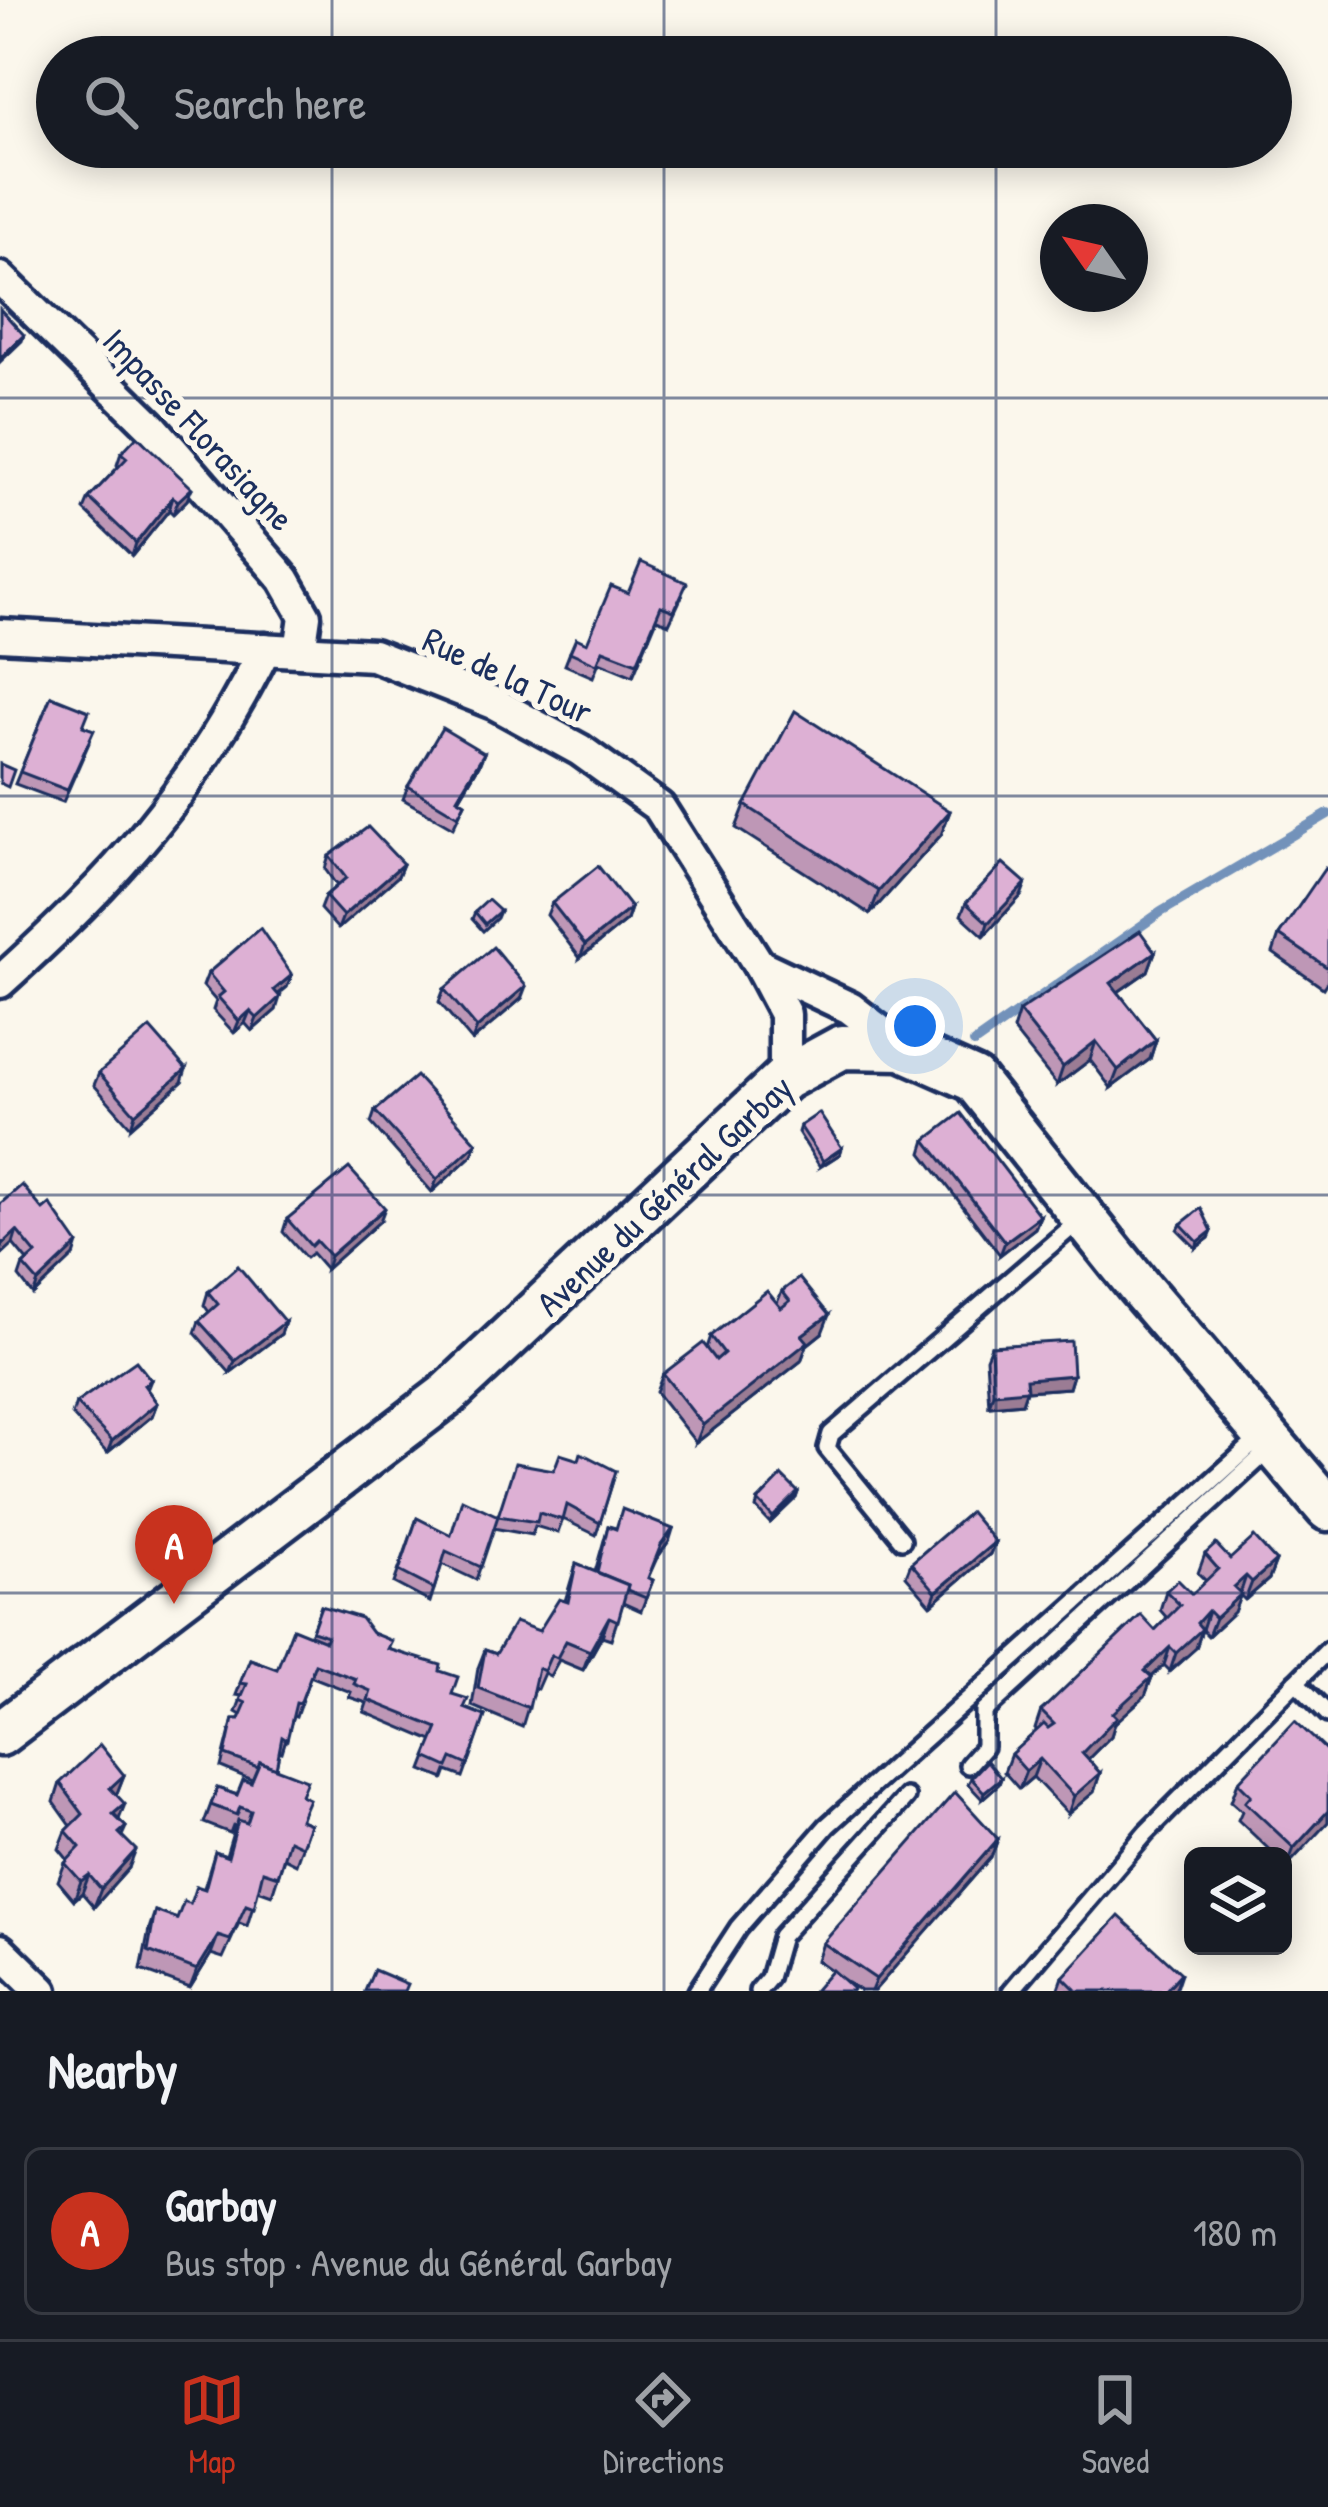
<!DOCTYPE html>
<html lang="en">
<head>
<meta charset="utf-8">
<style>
	:root { --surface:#171b24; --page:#242831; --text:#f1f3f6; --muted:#9ea1a6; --line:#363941; --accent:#c8321e }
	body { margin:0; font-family:"Patrick Hand",sans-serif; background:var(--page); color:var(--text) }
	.controls { position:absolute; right:36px; bottom:36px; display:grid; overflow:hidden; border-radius:18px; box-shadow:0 6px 30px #0003 }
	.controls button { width:108px; height:108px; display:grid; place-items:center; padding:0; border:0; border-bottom:3px solid var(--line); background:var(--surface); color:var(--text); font:60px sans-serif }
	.compass { position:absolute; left:1040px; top:204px; width:108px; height:108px; border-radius:50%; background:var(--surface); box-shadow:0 6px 30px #0003; rotate:304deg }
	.you { position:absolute; left:915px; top:1026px; width:42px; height:42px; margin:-30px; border:9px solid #fff; border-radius:50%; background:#1a73e8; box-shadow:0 0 0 18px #1a73e833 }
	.badge { display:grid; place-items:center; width:78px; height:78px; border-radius:50%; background:var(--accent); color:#fff; font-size:39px; font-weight:700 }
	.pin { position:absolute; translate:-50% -99px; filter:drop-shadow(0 3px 6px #0008) }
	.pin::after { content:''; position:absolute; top:63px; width:42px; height:36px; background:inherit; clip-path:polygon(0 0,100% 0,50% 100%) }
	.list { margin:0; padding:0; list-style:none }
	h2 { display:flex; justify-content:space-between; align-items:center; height:156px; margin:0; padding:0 48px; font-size:51px }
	h2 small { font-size:39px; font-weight:400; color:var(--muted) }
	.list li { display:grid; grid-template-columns:78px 1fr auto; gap:36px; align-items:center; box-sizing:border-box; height:168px; margin:0 24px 24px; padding:0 24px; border:3px solid var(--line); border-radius:18px }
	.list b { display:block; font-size:45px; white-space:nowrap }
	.list p { margin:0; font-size:39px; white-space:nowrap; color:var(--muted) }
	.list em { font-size:39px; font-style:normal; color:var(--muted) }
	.icon { flex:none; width:66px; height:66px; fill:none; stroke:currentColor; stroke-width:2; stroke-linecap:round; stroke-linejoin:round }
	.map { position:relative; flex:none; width:1328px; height:1991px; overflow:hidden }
	.search { position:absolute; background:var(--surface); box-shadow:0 6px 30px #0003; left:36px; right:36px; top:36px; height:132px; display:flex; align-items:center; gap:30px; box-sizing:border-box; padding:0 42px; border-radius:66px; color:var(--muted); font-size:45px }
	.sheet { height:348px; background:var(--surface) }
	nav { display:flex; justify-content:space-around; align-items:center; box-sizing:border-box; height:168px; border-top:3px solid var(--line); background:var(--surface); font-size:33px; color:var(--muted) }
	nav a { display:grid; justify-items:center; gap:6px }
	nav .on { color:var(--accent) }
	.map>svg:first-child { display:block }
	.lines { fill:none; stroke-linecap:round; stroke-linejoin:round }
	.stream { stroke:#7392ba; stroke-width:10 }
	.lane-casing { stroke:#1b2f5e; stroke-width:24 }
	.street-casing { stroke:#1b2f5e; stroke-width:39 }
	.secondary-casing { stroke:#1b2f5e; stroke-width:51 }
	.lane { stroke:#fbf7ec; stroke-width:15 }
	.street { stroke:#fbf7ec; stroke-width:30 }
	.secondary { stroke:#fbf7ec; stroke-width:42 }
	.wall { fill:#be97b6; stroke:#1b2f5e; stroke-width:3 }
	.shaded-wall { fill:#9b7b94; stroke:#1b2f5e; stroke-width:3 }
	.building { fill:#ddb0d4; stroke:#1b2f5e; stroke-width:3 }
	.grid { fill:none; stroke:#1b2f5e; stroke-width:3; stroke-opacity:0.55 }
	.labels { text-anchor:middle; stroke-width:12; stroke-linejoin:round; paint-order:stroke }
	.street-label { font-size:36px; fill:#1b2f5e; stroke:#fbf7ec }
</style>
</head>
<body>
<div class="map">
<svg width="1328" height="1991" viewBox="0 0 1328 1991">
	<rect width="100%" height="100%" fill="#fbf7ec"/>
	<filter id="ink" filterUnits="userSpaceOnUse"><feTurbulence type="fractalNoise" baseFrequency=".00833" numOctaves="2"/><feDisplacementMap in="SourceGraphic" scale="24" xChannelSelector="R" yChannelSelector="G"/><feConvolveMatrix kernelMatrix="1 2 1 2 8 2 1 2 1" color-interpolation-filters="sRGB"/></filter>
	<g filter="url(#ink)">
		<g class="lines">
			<!-- stream -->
			<polyline class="stream" points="974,1043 1161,912 1328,814"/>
			<!-- lane casing -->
			<g class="lane-casing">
				<g id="lane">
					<polyline points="902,1540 827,1448 831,1434 1081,1219"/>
					<polyline points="1296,1682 1328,1714"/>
					<polyline points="968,1765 984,1747 984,1712 1271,1448"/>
					<polyline points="697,1991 738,1928 827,1826 1262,1436"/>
					<polyline points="758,1991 769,1978 781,1936 906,1797"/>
					<polyline points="1011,1991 1146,1833 1328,1650"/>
				</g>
			</g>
			<!-- street casing -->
			<g class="street-casing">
				<g id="street">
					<polyline points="0,278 153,428 284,579 305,616 300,651"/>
					<polyline points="0,635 373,655 494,703 580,750 659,807 759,965 785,1014 785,1078"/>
					<polyline points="759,965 850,1008 902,1048"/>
					<path d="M0,982C119,874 192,795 265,649"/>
					<polyline points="0,1950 42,1991"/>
				</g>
			</g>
			<!-- secondary casing -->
			<g class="secondary-casing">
				<polyline id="secondary" points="0,1734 448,1394 785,1078 842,1047 902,1048 974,1080 1140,1288 1328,1509"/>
			</g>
			<!-- lane -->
			<use href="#lane" class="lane"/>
			<!-- street -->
			<use href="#street" class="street"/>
			<!-- secondary -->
			<use href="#secondary" class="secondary"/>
		</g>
		<!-- wall -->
		<g class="wall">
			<polygon points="121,453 187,500 173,514 169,510 132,556 84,510 89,498 118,467 117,465"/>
			<polygon points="628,593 682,596 669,624 657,619 633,676 599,662 593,677 565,665 570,652 587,643"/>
			<polygon points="51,696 83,726 89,743 63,802 15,784"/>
			<polygon points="484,753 479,765 459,799 465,803 453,828 403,799 408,786"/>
			<polygon points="745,805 950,811 941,835 870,914 736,828"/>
			<polygon points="329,856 403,864 398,876 338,929 320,909 325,896 337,886 325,869"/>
			<polygon points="1328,870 1328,980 1323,988 1273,953 1279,935"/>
			<polygon points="1021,896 984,936 961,915 966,903"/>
			<polygon points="552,903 631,908 627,920 580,958 547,915"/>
			<polygon points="500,911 497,918 483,931 472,919 475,912"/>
			<polygon points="1155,952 1148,971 1118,992 1156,1040 1150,1059 1111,1088 1090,1060 1057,1085 1013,1030 1019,1011"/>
			<polygon points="208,973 292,975 287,987 278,995 276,1010 252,1031 245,1023 234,1033 213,1010 216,1001 203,986"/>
			<polygon points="444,989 521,999 472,1041 439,1002"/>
			<polygon points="99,1073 182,1082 131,1127 94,1085"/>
			<polygon points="375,1111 477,1143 472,1155 432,1192 371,1123"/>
			<polygon points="800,1126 842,1148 840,1154 820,1167 798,1132"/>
			<polygon points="926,1140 1040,1216 1035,1228 1000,1255 922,1153"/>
			<polygon points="0,1204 74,1256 33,1295 19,1277 23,1265 27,1261 13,1244 0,1256"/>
			<polygon points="287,1219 380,1221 326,1269 312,1253 306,1258 283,1232"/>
			<polygon points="1181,1224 1212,1231 1209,1238 1196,1248 1178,1230"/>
			<polygon points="782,1291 822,1333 807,1345 801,1361 696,1443 656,1392 663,1374 707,1348 711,1336 777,1303"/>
			<polygon points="208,1292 285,1322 281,1334 230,1373 195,1333 199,1321 209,1312 204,1305"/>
			<polygon points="991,1346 1073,1375 1069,1388 1026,1391 1022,1403 989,1406 986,1358"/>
			<polygon points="151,1380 147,1390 157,1403 152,1416 107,1453 72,1415 76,1403"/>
			<polygon points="554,1470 616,1471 596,1535 563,1519 558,1533 535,1526 532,1535 493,1528 476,1580 442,1564 430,1602 394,1583 417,1518 450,1535 497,1515"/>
			<polygon points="798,1492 796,1498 770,1523 756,1508 758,1501"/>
			<polygon points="608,1526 669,1542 657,1558 648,1578 653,1580 641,1611 623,1603 611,1639 602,1636 583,1670 559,1660 550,1676 544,1673 537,1689 534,1688 522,1727 472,1706 478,1668 485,1650 496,1654 539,1631 565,1601 576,1564 595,1572"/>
			<polygon points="995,1542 990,1554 931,1605 906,1576 911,1563"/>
			<polygon points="1205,1554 1230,1559 1276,1561 1269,1579 1245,1600 1240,1595 1234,1612 1208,1636 1202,1630 1196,1648 1170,1671 1164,1665 1152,1677 1145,1696 1115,1723 1111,1736 1088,1759 1100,1773 1094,1792 1068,1814 1033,1777 1019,1789 1004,1772 1011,1754 1037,1731 1035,1729 1041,1711 1155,1630 1167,1618 1160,1610 1166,1591 1192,1594 1206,1581 1198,1573"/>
			<polygon points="321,1606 372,1633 388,1649 440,1671 452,1694 464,1708 485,1716 463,1777 447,1771 444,1779 422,1770 433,1741 364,1712 367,1703 349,1697 351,1692 310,1676 296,1717 293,1716 282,1752 279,1751 276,1768 301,1795 301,1820 310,1824 296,1864 284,1858 272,1895 258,1890 247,1926 239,1923 223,1958 211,1954 190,1988 141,1970 149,1929 155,1911 177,1919 204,1888 215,1852 226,1856 235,1826 233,1825 230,1833 204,1823 217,1788 237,1795 252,1780 221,1767 233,1719 239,1719 241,1715 236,1712 242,1696 236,1695 250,1659 277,1669 310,1635"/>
			<polygon points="1328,1752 1328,1822 1287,1866 1283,1862 1283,1856 1276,1856 1238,1820 1242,1811 1231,1801 1238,1782"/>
			<polygon points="124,1775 116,1795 119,1820 126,1827 122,1836 129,1868 94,1907 82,1893 74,1900 58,1881 65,1863 68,1860 59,1849 66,1831 71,1826 54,1802 60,1783"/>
			<polygon points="971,1778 1001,1778 999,1784 982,1799 968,1784"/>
			<polygon points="998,1839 991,1857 874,1991 860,1991 817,1961 823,1943"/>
			<polygon points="1063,1977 1175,1991 1058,1991"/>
		</g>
		<!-- shaded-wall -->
		<g class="shaded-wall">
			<polygon points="24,335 22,341 0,362 0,358"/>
			<polygon points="192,488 187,500 173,514 178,501"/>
			<polygon points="173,497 169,510 132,556 136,543"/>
			<polygon points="484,753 479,765 452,811 457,798"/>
			<polygon points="950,811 941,835 870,914 879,891"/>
			<polygon points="403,864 398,876 338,929 343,916"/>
			<polygon points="1026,883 1021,896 984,936 988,923"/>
			<polygon points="631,908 627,920 580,958 585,945"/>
			<polygon points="1155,952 1148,971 1105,1001 1111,983"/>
			<polygon points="292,975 287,987 269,1002 274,990"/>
			<polygon points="526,986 521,999 472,1041 477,1028"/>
			<polygon points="280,997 276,1010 252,1031 257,1018"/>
			<polygon points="250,1011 245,1023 234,1033 239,1021"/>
			<polygon points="1156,1040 1150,1059 1111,1088 1118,1070"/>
			<polygon points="1096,1041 1090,1060 1057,1085 1063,1067"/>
			<polygon points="186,1069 182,1082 131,1127 135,1114"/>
			<polygon points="477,1143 472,1155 432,1192 437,1179"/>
			<polygon points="842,1148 840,1154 820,1167 823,1161"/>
			<polygon points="385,1208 380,1221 326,1269 330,1256"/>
			<polygon points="1040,1216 1035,1228 1000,1255 1005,1242"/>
			<polygon points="17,1231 13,1244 0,1256 3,1244"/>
			<polygon points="1212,1231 1209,1238 1196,1248 1198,1242"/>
			<polygon points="78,1244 74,1256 33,1295 38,1282"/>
			<polygon points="829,1315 822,1333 807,1345 801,1361 696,1443 703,1425 802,1335"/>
			<polygon points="285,1322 281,1334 230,1373 235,1361"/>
			<polygon points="1073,1375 1069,1388 1026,1391 1022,1403 989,1406 993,1393 1026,1379"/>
			<polygon points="157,1403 152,1416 107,1453 112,1441"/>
			<polygon points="798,1492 796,1498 770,1523 773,1517"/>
			<polygon points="673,1529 669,1542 657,1558 661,1545"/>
			<polygon points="995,1542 990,1554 931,1605 936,1592"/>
			<polygon points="1276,1561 1269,1579 1245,1600 1252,1582"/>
			<polygon points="1246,1576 1240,1594 1234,1587"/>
			<polygon points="1241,1594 1234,1612 1208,1636 1215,1618"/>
			<polygon points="1208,1611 1196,1648 1170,1671 1176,1653 1197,1623"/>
			<polygon points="609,1617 602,1636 583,1670 590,1651"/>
			<polygon points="1170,1647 1164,1665 1140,1688 1152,1677 1145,1696 1115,1723 1111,1736 1075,1772 1082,1753 1145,1671"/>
			<polygon points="1040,1759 1033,1777 1019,1789 1026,1771"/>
			<polygon points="1100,1773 1094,1792 1068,1814 1074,1796"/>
			<polygon points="124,1775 117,1793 103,1807 110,1788"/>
			<polygon points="1001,1778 999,1784 982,1799 984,1792"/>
			<polygon points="125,1804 118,1822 113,1814"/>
			<polygon points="1328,1811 1328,1822 1287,1866 1294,1848"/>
			<polygon points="998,1839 991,1857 874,1991 871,1991 876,1979"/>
			<polygon points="136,1850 129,1868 94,1907 101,1889"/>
			<polygon points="89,1875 82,1893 74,1900 81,1881"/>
			<polygon points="218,1936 211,1954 190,1988 197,1970"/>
			<polygon points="1181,1973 1175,1991 1165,1991"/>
		</g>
		<!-- building -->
		<g class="building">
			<polygon points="0,309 24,335 0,358"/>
			<polygon points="137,436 192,488 178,501 173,497 136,543 89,498 127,458 121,453"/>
			<polygon points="641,562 687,583 674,611 661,606 637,663 603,650 597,664 570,652 576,638 587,643 611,586 628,593"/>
			<polygon points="51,696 89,711 83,726 94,730 67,790 20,772"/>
			<polygon points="795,711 950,811 879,891 745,805"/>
			<polygon points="442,728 484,753 457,798 465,803 458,816 408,786"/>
			<polygon points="0,764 14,770 8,787 0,783"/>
			<polygon points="368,827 403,864 343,916 325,896 346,878 329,856"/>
			<polygon points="1003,863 1026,883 988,923 966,903"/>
			<polygon points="598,866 631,908 585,945 552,903"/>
			<polygon points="1325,868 1328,870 1328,968 1279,935"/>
			<polygon points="488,900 500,911 485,924 475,912"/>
			<polygon points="260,928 292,975 274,990 280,997 257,1018 250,1011 239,1021 218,997 224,992 208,973"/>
			<polygon points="1140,931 1155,952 1111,983 1156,1040 1118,1070 1096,1041 1063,1067 1019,1011"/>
			<polygon points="493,947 526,986 477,1028 444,989"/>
			<polygon points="150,1028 186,1069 135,1114 99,1073"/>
			<polygon points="416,1076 477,1143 437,1179 375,1111"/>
			<polygon points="819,1113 842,1148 823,1161 800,1126"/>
			<polygon points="961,1113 1040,1216 1005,1242 926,1140"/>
			<polygon points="349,1168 385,1208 330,1256 316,1241 311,1246 287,1219"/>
			<polygon points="22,1185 43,1210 50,1204 78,1244 38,1282 23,1265 36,1254 17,1231 3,1244 0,1240 0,1204"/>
			<polygon points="1201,1208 1212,1231 1198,1242 1181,1224"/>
			<polygon points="238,1266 285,1322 235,1361 199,1321 218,1304 208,1292"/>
			<polygon points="799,1278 829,1315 802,1335 808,1342 703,1425 663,1374 703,1343 716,1360 724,1353 711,1336 767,1291 781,1308 790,1301 782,1291"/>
			<polygon points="1071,1341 1073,1375 1026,1379 1027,1390 993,1393 991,1346"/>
			<polygon points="136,1361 151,1380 144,1385 157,1403 112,1441 76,1403"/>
			<polygon points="581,1453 616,1471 600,1523 567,1505 563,1520 539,1513 537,1522 498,1516 515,1463 554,1470 560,1454 579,1460"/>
			<polygon points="782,1476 798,1492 773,1517 758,1501"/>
			<polygon points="462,1499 498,1516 481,1567 446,1551 434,1589 399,1571 417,1518 451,1535"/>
			<polygon points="622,1509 673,1529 661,1545 648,1578 653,1580 646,1598 627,1590 628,1585 597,1572 608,1526 616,1529"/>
			<polygon points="970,1512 995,1542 936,1592 911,1563"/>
			<polygon points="1254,1537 1276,1561 1252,1582 1246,1576 1234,1587 1241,1594 1215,1618 1208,1611 1197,1623 1202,1629 1176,1653 1170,1647 1145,1671 1152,1677 1113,1713 1117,1717 1082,1753 1100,1773 1074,1796 1040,1759 1026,1771 1011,1754 1044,1724 1048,1728 1054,1724 1041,1711 1141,1615 1155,1630 1180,1605 1166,1591 1178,1580 1192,1594 1218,1569 1205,1554 1216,1544 1230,1559"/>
			<polygon points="576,1564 628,1585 618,1621 609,1617 590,1651 566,1641 557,1658 551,1655 544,1671 538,1668 529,1708 478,1688 485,1650 496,1654 515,1622 539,1631 559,1599 568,1602"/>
			<polygon points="321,1606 361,1618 372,1633 392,1641 388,1649 441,1665 440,1671 458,1677 452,1694 468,1699 464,1708 485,1716 468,1765 452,1758 448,1767 426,1757 438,1728 368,1700 371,1691 354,1684 356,1679 315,1664 300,1704 296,1703 287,1740 282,1737 276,1768 260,1762 258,1767 225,1755 233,1719 239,1719 246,1703 240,1700 247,1684 240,1683 250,1659 277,1669 293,1628 325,1641 327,1636 312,1631"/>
			<polygon points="1295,1721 1328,1752 1328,1811 1294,1848 1245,1802 1251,1795 1238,1782"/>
			<polygon points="100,1745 124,1775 110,1788 125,1804 113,1814 126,1827 119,1833 136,1850 101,1889 89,1875 81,1881 65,1863 80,1847 66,1831 83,1814 60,1783"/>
			<polygon points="987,1761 1001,1778 984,1792 971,1778"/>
			<polygon points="260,1762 307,1780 301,1795 309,1799 300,1820 310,1824 302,1846 289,1840 278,1876 263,1871 254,1908 246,1905 230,1940 218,1936 197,1970 148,1951 155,1911 177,1919 184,1901 190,1904 196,1886 205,1889 215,1852 228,1857 238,1820 247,1823 251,1811 240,1807 237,1815 211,1805 217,1788 237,1795 243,1780 251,1783"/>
			<polygon points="955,1792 998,1839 876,1979 823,1943"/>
			<polygon points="1119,1916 1181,1973 1165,1991 1074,1991 1075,1989 1063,1977"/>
			<polygon points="374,1970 407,1984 404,1991 365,1991"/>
			<polygon points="832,1970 853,1989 852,1991 814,1991"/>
		</g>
	</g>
	<!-- grid -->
	<path class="grid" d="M332,0V57M664,0V57M996,0V57M332,147V1991M664,147V1991M996,147V1991M0,398H1328M0,796H1328M0,1195H1328M0,1593H1328"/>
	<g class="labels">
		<!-- street labels -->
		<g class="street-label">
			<text transform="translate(199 429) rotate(47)" y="13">Impasse Florasiagne</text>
			<text transform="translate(508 675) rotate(25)" y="13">Rue de la Tour</text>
			<text transform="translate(664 1195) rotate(-43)" y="13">Avenue du Général Garbay</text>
		</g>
	</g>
</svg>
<div class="controls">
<button><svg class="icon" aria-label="layers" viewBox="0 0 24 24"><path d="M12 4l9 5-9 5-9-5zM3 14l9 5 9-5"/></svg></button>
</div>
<svg class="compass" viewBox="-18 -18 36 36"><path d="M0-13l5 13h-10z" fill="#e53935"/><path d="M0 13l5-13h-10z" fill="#9ea1a6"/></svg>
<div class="you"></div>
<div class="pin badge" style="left:174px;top:1604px">A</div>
<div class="search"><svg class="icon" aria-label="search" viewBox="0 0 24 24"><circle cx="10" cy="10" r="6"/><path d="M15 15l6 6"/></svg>Search here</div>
</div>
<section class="sheet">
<h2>Nearby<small></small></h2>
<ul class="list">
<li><span class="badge">A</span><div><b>Garbay</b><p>Bus stop · Avenue du Général Garbay</p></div><em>180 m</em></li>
</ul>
</section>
<nav>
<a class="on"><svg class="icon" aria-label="map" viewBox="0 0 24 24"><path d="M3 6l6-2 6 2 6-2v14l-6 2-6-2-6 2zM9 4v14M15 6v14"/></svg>Map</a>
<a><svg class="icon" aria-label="directions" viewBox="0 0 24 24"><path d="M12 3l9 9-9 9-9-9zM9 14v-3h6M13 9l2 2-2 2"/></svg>Directions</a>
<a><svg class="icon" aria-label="saved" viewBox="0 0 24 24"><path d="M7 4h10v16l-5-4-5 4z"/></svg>Saved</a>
</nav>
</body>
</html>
